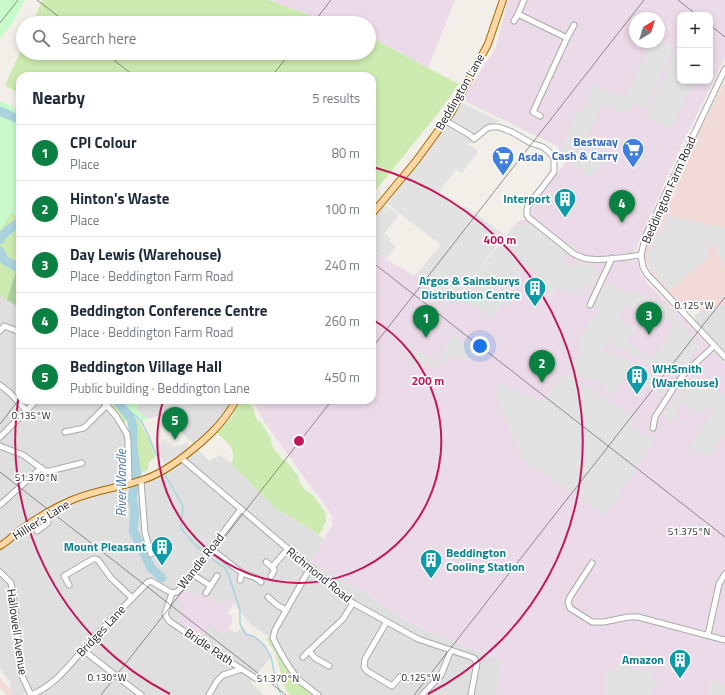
<!DOCTYPE html>
<html lang="en">
<head>
<meta charset="utf-8">
<style>
	:root { --surface:#fff; --page:#f2f2f3; --text:#1f2937; --muted:#747a83; --line:#e0e1e3; --accent:#0b8043 }
	body { margin:0; font-family:"Titillium Web",sans-serif; background:var(--page); color:var(--text) }
	.controls { position:absolute; right:12px; top:12px; display:grid; overflow:hidden; border-radius:8px; box-shadow:0 2px 6px #0003 }
	.controls button { width:36px; height:36px; display:grid; place-items:center; padding:0; border:0; border-bottom:1px solid var(--line); background:var(--surface); color:var(--text); font:20px sans-serif }
	.compass { position:absolute; left:629px; top:12px; width:36px; height:36px; border-radius:50%; background:var(--surface); box-shadow:0 2px 6px #0003; rotate:38deg }
	.you { position:absolute; left:480px; top:346px; width:14px; height:14px; margin:-10px; border:3px solid #fff; border-radius:50%; background:#1a73e8; box-shadow:0 0 0 6px #1a73e833 }
	.badge { display:grid; place-items:center; width:26px; height:26px; border-radius:50%; background:var(--accent); color:#fff; font-size:13px; font-weight:700 }
	.pin { position:absolute; translate:-50% -33px; filter:drop-shadow(0 1px 2px #0008) }
	.pin::after { content:''; position:absolute; top:21px; width:14px; height:12px; background:inherit; clip-path:polygon(0 0,100% 0,50% 100%) }
	.list { margin:0; padding:0; list-style:none }
	h2 { display:flex; justify-content:space-between; align-items:center; height:52px; margin:0; padding:0 16px; font-size:17px }
	h2 small { font-size:13px; font-weight:400; color:var(--muted) }
	.list li { display:grid; grid-template-columns:26px 1fr auto; gap:12px; align-items:center; box-sizing:border-box; height:56px; padding:0 16px; border-top:1px solid var(--line) }
	.list b { display:block; font-size:15px; white-space:nowrap }
	.list p { margin:0; font-size:13px; white-space:nowrap; color:var(--muted) }
	.list em { font-size:13px; font-style:normal; color:var(--muted) }
	.icon { flex:none; width:22px; height:22px; fill:none; stroke:currentColor; stroke-width:2; stroke-linecap:round; stroke-linejoin:round }
	.map { position:relative; flex:none; width:725px; height:695px; overflow:hidden }
	.search { position:absolute; background:var(--surface); box-shadow:0 2px 6px #0003; left:16px; top:16px; width:360px; height:44px; display:flex; align-items:center; gap:10px; box-sizing:border-box; padding:0 14px; border-radius:22px; color:var(--muted); font-size:15px }
	.panel { position:absolute; background:var(--surface); box-shadow:0 2px 6px #0003; left:16px; top:72px; width:360px; height:332px; border-radius:12px }
	.map>svg:first-child { display:block }
	.residential { fill:#e0dfdf }
	.commercial { fill:#f2dad9 }
	.industrial { fill:#ebdbe8; fill-rule:evenodd }
	.grass { fill:#cdebb0 }
	.forest { fill:#add19e }
	.park { fill:#c8facc }
	.parking { fill:#e2e2e2; fill-rule:evenodd }
	.lines { fill:none; stroke-linecap:round; stroke-linejoin:round }
	.stream { stroke:#aad3df; stroke-width:1.5 }
	.river { stroke:#aad3df; stroke-width:9 }
	.minor-casing { stroke:#a9a9a9; stroke-width:7 }
	.major-casing { stroke:#a06b00; stroke-width:8 }
	.minor { stroke:#fff; stroke-width:5 }
	.major { stroke:#fcd6a4; stroke-width:6 }
	.ticks { fill:none; stroke:#222; stroke-width:1; stroke-opacity:0.45 }
	.ring { fill:none; stroke:#c2185b; stroke-width:2 }
	.labels { text-anchor:middle; stroke-width:3.5; stroke-linejoin:round; paint-order:stroke }
	.street-label { font-size:12px; fill:#222; stroke:#fff }
	.shop-label { font-size:12px; font-weight:bold; fill:#366cbe; stroke:#fff; text-anchor:end }
	.culture-label { font-size:12px; font-weight:bold; fill:#0d838f; stroke:#fff; text-anchor:end }
	.water-label { font-size:13px; font-style:italic; fill:#4a7aab; stroke:#fff }
	.ticks-label { font-size:10px; text-anchor:middle; fill:#222; stroke:#fff; stroke-width:3.5; stroke-linejoin:round; paint-order:stroke }
	.centre { fill:#c2185b; stroke:#fff; stroke-width:2 }
	.ring-label { font-size:12px; text-anchor:middle; font-weight:bold; fill:#c2185b; stroke:#fff; stroke-width:3.5; stroke-linejoin:round; paint-order:stroke }
</style>
</head>
<body>
<div class="map">
<svg width="725" height="695" viewBox="0 0 725 695">
	<rect width="100%" height="100%" fill="#f2efe9"/>
	<!-- residential -->
	<g class="residential">
		<polygon points="0,295 20,308 20,400 102,400 127,434 129,483 143,480 196,447 177,427 165,416 158,416 146,419 136,408 141,400 236,400 231,408 196,447 209,461 220,455 231,463 276,509 296,520 324,539 311,562 370,595 394,614 430,632 451,641 501,660 498,675 500,676 494,695 318,695 302,683 273,638 265,634 251,625 234,603 221,606 201,593 180,613 180,618 177,621 210,623 223,634 229,628 235,633 242,627 246,634 255,637 265,646 271,657 251,682 263,695 39,695 34,689 21,695 11,695 10,682 0,669"/>
		<polygon points="725,305 725,352 695,321 695,315 702,310"/>
	</g>
	<!-- commercial -->
	<g class="commercial">
		<polygon points="725,80 725,305 702,310 687,312 652,275 645,260 645,247 648,235"/>
		<polygon points="0,678 7,686 10,688 11,695 7,695 0,688"/>
	</g>
	<!-- industrial -->
	<g class="industrial">
		<polygon points="268,0 455,0 428,68 374,39 369,37 369,23 331,23"/>
		<path d="M508,0H725V58L678,153L639,241L637,249L631,254L593,256H585L570,246L538,222L532,216L531,211L532,204L566,162L557,154L559,147L462,100L496,47ZM680,15H710V81H680ZM635,18H659V42H635Z"/>
		<polygon points="526,218 578,260 605,262 638,260 639,268 642,275 648,284 681,316 725,363 725,695 494,695 500,676 498,676 501,660 451,641 430,632 394,614 370,595 311,562 332,525 332,516 327,508 306,480 263,420 253,400 372,400 372,251 456,300 517,222"/>
		<polygon points="182,588 196,597 201,592 221,606 227,598 234,603 227,614 232,616 232,624 229,628 223,634 210,623 200,637 177,621 180,618 180,613 186,607 174,597"/>
	</g>
	<!-- grass -->
	<g class="grass">
		<polygon points="42,0 268,0 331,23 33,23"/>
		<polygon points="369,37 374,39 428,68 459,84 438,113 372,195 372,76 20,76 20,93 5,86 23,45 23,53 369,53"/>
		<polygon points="11,213 20,218 20,273 16,272 7,300 0,295 0,230"/>
		<polygon points="106,400 111,400 125,417 126,422 124,424 119,416"/>
		<path d="M240,400H248L254,410L255,416L257,420L261,422L271,439L272,446L281,458L288,463L298,476L300,483L306,491L313,495L325,512L326,517V522L319,535L296,520L276,509L231,463C239,450 224,440 216,432L224,422L226,423L232,417Z"/>
		<path d="M130,413L138,420L150,441L155,458C149,460 148,463 148,470L139,474L135,444V422Z"/>
		<polygon points="270,637 288,669 316,695 290,695 285,688 276,655 266,638"/>
	</g>
	<!-- forest -->
	<polygon class="forest" points="16,271 20,273 20,308 7,300"/>
	<!-- park -->
	<g class="park">
		<polygon points="0,0 25,0 13,22 0,39"/>
		<polygon points="0,101 20,110 20,218 11,213 0,230"/>
		<path d="M116,400H141L136,408L146,419L143,422C134,416 124,408 116,400Z"/>
	</g>
	<!-- parking -->
	<g class="parking">
		<polygon points="659,41 673,48 647,109 634,103 629,114 603,104 587,138 595,142 590,153 601,162 595,176 592,174 590,178 559,154 576,113 579,114 594,85 633,102 624,98 651,42 659,42"/>
		<polygon points="676,48 680,50 680,81 694,81 671,130 646,116"/>
		<polygon points="462,103 500,121 485,126 469,144 478,152 462,173 456,169 439,193 456,206 466,207 505,235 456,299 415,276 441,245 387,204"/>
		<polygon points="385,205 399,215 384,234 391,239 389,242 396,246 386,259 372,250 372,249 375,245 372,242 372,221"/>
		<polygon points="668,216 725,228 725,266 717,255 718,249 712,246 707,252 709,257 669,291 649,266 646,255"/>
		<polygon points="527,223 532,224 567,252 563,258 567,262 575,267 580,262 586,265 593,266 599,273 594,286 590,284 584,294 579,294 577,297 558,286 553,295 531,282 536,273 524,267 494,319 466,300 466,294 469,285 478,271 517,224 522,226"/>
		<path d="M604,283L630,294L631,291L644,296L668,307L684,326L685,330L696,337L694,341L699,344L687,363L673,377H669L626,351L611,344L614,335L603,351L616,357L624,359L631,362L661,382L659,385L665,389L661,395L627,374L613,396L603,390L605,384L584,378L568,366L579,354L580,338L598,308L593,306ZM625,306L643,314L647,307L674,324L654,359L627,342L636,328L620,320Z"/>
		<polygon points="452,333 460,339 472,346 474,357 456,360 455,355 435,367 425,363 424,368 408,360 409,350 399,345 400,342 439,361"/>
		<polygon points="568,374 634,417 628,426 644,434 649,434 653,442 605,515 522,459 494,392 499,383 541,402 559,376 566,376"/>
		<polygon points="695,374 725,394 725,434 709,458 700,451 698,454 689,448 713,411 706,406 700,414 683,403 671,422 663,417 664,414 678,392 681,393 684,390"/>
		<polygon points="166,439 168,442 170,441 173,447 178,445 179,446 187,442 191,446 165,465 155,444"/>
		<polygon points="617,663 652,674 650,679 657,681 652,695 605,695 605,670 615,671"/>
		<polygon points="710,679 725,684 725,695 709,695 710,692 707,692"/>
	</g>
	<g class="lines">
		<!-- stream -->
		<g class="stream">
			<path d="M122,406C128,410 136,415 140,420C148,431 152,444 156,456"/>
			<polyline points="164,473 183,506 181,528 191,540 205,554"/>
			<polyline points="208,556 225,568 228,573 240,610 240,624 246,634 255,637 265,646 271,657 276,681 281,695"/>
		</g>
		<!-- river -->
		<g class="river">
			<polyline points="0,111 20,120"/>
			<path d="M0,240C3,232 13,227 20,222"/>
			<polyline points="0,251 4,260 20,269"/>
			<polyline points="116,400 131,419 133,428 133,449 137,474 132,498 135,511 133,530 151,568 162,578"/>
		</g>
		<!-- minor casing -->
		<g class="minor-casing">
			<g id="minor">
				<polyline points="524,0 518,14 567,38 533,112 540,116"/>
				<polyline points="514,21 518,14"/>
				<polyline points="567,38 574,25"/>
				<polyline points="725,69 646,235 641,255 643,267 647,274 725,357"/>
				<path d="M446,121L470,135L474,139L486,129L490,127H499L512,132L531,143L543,147L548,151L552,155L554,159V172L528,206L527,209V215L529,218L574,254C579,256 584,259 589,259C604,261 626,257 641,255"/>
				<polyline points="590,305 612,258"/>
				<polyline points="0,331 4,326 15,330 20,333"/>
				<polyline points="0,385 10,393 26,410"/>
				<polyline points="102,400 116,416 127,434 128,441 129,484"/>
				<polyline points="653,428 655,417 674,387 685,373 714,346"/>
				<polyline points="65,432 84,428 107,405"/>
				<polyline points="0,437 37,400"/>
				<polyline points="0,446 23,455 45,471 50,471 82,463"/>
				<polyline points="181,458 288,549 353,603 418,639 474,658 477,663 471,695"/>
				<polyline points="141,481 145,533 151,554"/>
				<polyline points="0,505 41,468"/>
				<polyline points="37,531 48,523 44,514"/>
				<polyline points="211,549 242,573 256,578 261,582"/>
				<polyline points="266,562 272,567"/>
				<polyline points="592,563 570,597 568,602 570,608 592,622 604,622 628,617 638,617 725,640"/>
				<polyline points="272,567 288,549"/>
				<path d="M310,568L275,630L273,638C280,652 289,669 300,681C306,686 312,690 318,695"/>
				<polyline points="0,572 11,583 13,593 21,674 31,695"/>
				<polyline points="192,574 211,586"/>
				<polyline points="271,576 274,571 274,569 272,567"/>
				<polyline points="240,580 242,573"/>
				<polyline points="69,585 64,576 93,559 96,559 98,560 111,578 132,598"/>
				<polyline points="172,593 165,614 166,616 169,621 218,654 257,679"/>
				<polyline points="172,593 177,592 182,587 241,509"/>
				<polyline points="206,593 217,576"/>
				<polyline points="268,597 277,605 286,610"/>
				<polyline points="386,623 365,659 364,667 367,671 392,686 400,677"/>
				<polyline points="708,635 719,584 725,574"/>
				<polyline points="83,650 141,695"/>
				<polyline points="303,657 309,651"/>
				<polyline points="329,666 315,658 309,651 343,619 353,603"/>
				<path d="M31,695C59,683 70,663 90,642C109,621 129,602 148,582L151,581L168,591L172,593"/>
				<polyline points="209,695 217,681 223,675 239,670 241,669"/>
				<polyline points="422,695 441,675 451,650"/>
			</g>
		</g>
		<!-- major casing -->
		<g class="major-casing">
			<g id="major">
				<polyline points="372,214 416,161 451,113 488,44 503,0"/>
				<path d="M0,546C7,542 13,536 19,531C35,519 53,508 72,500C95,490 119,488 142,480C159,475 173,465 187,454C207,438 224,423 236,400"/>
			</g>
		</g>
		<!-- minor -->
		<use href="#minor" class="minor"/>
		<!-- major -->
		<use href="#major" class="major"/>
	</g>
	<!-- ticks -->
	<path class="ticks" d="M37,0L67,23M678,0L697,15M0,23L18,0M313,23L331,0M710,25L725,37M105,53L134,76M272,76L290,53M372,262L725,537M372,348L644,0M0,424L20,398M0,472L286,695M101,695L332,400M414,695L725,297"/>
	<!-- distance rings -->
	<g class="ring">
		<path d="M372 319A142 142 0 1 1 163 401"/>
		<path d="M170 694A284 284 0 0 1 20 389M373 167A284 284 0 0 1 428 694"/>
	</g>
	<!-- icons -->
	<defs>
		<g id="supermarket-pin" transform="scale(1.15)"><path d="M0 17L-7.5 6A9.5 9.5 0 1 1 7.5 6Z" fill="#3f7fe0" stroke="#fff"/><path d="M-6-5.5h2.5l.6 2H6L4.5 2H-2.5L-4.4-4H-6ZM-1.5 3.2a1.3 1.3 0 1 0 .1 0ZM3 3.2a1.3 1.3 0 1 0 .1 0Z" fill="#fff"/></g>
		<g id="building-pin" transform="scale(1.15)"><path d="M0 17L-7.5 6A9.5 9.5 0 1 1 7.5 6Z" fill="#0f9aa8" stroke="#fff"/><path d="M-4-6H4V6H1V3H-1V6H-4ZM-2.5-4.3h1.7v1.8h-1.7ZM.8-4.3h1.7v1.8H.8ZM-2.5-1h1.7V.8h-1.7ZM.8-1h1.7V.8H.8Z" fill="#fff"/></g>
	</defs>
	<g fill-rule="evenodd">
		<use href="#supermarket-pin" x="633" y="149"/>
		<use href="#supermarket-pin" x="503" y="157"/>
		<use href="#building-pin" x="565" y="199"/>
		<use href="#building-pin" x="535" y="288"/>
		<use href="#building-pin" x="637" y="376"/>
		<use href="#building-pin" x="162" y="547"/>
		<use href="#building-pin" x="431" y="560"/>
		<use href="#building-pin" x="680" y="660"/>
	</g>
	<g class="labels">
		<!-- street labels -->
		<g class="street-label">
			<text transform="translate(460 92) rotate(-60)" y="4">Beddington Lane</text>
			<text transform="translate(669 190) rotate(-66)" y="4">Beddington Farm Road</text>
			<text transform="translate(41 520) rotate(-32)" y="4">Hillier's Lane</text>
			<text transform="translate(201 561) rotate(-52)" y="4">Wandle Road</text>
			<text transform="translate(319 575) rotate(39)" y="4">Richmond Road</text>
			<text transform="translate(101 631) rotate(-47)" y="4">Bridges Lane</text>
			<text transform="translate(17 632) rotate(82)" y="4">Hallowell Avenue</text>
			<text transform="translate(209 647) rotate(34)" y="4">Bridle Path</text>
		</g>
		<!-- shop labels -->
		<g class="shop-label">
			<text x="618" y="146">Bestway<tspan x="618" dy="14">Cash &amp; Carry</tspan></text>
			<text x="518" y="161" text-anchor="start">Asda</text>
		</g>
		<!-- culture labels -->
		<g class="culture-label">
			<text x="550" y="203">Interport</text>
			<text x="520" y="285">Argos &amp; Sainsburys<tspan x="520" dy="14">Distribution Centre</tspan></text>
			<text x="652" y="373" text-anchor="start">WHSmith<tspan x="652" dy="14">(Warehouse)</tspan></text>
			<text x="146" y="551">Mount Pleasant</text>
			<text x="446" y="557" text-anchor="start">Beddington<tspan x="446" dy="14">Cooling Station</tspan></text>
			<text x="664" y="664">Amazon</text>
		</g>
		<!-- water labels -->
		<g class="water-label">
			<text transform="translate(121 483) rotate(-90)" y="5">River Wandle</text>
		</g>
	</g>
	<g class="ticks-label">
		<text x="694" y="309">0.125°W</text>
		<text x="31" y="419">0.135°W</text>
		<text x="36" y="481">51.370°N</text>
		<text x="689" y="535">51.375°N</text>
		<text x="107" y="681">0.130°W</text>
		<text x="421" y="681">0.125°W</text>
		<text x="278" y="682">51.370°N</text>
	</g>
	<circle cx="299" cy="441" r="6" class="centre"/>
	<g class="ring-label">
		<text x="500" y="244">400 m</text>
		<text x="428" y="385">200 m</text>
	</g>
</svg>
<div class="controls">
<button>+</button>
<button>−</button>
</div>
<svg class="compass" viewBox="-18 -18 36 36"><path d="M0-13l5 13h-10z" fill="#e53935"/><path d="M0 13l5-13h-10z" fill="#747a83"/></svg>
<div class="you"></div>
<div class="pin badge" style="left:426px;top:338px">1</div>
<div class="pin badge" style="left:542px;top:383px">2</div>
<div class="pin badge" style="left:649px;top:335px">3</div>
<div class="pin badge" style="left:622px;top:223px">4</div>
<div class="pin badge" style="left:175px;top:440px">5</div>
<div class="search"><svg class="icon" aria-label="search" viewBox="0 0 24 24"><circle cx="10" cy="10" r="6"/><path d="M15 15l6 6"/></svg>Search here</div>
<section class="panel">
<h2>Nearby<small>5 results</small></h2>
<ul class="list">
<li><span class="badge">1</span><div><b>CPI Colour</b><p>Place</p></div><em>80 m</em></li>
<li><span class="badge">2</span><div><b>Hinton's Waste</b><p>Place</p></div><em>100 m</em></li>
<li><span class="badge">3</span><div><b>Day Lewis (Warehouse)</b><p>Place · Beddington Farm Road</p></div><em>240 m</em></li>
<li><span class="badge">4</span><div><b>Beddington Conference Centre</b><p>Place · Beddington Farm Road</p></div><em>260 m</em></li>
<li><span class="badge">5</span><div><b>Beddington Village Hall</b><p>Public building · Beddington Lane</p></div><em>450 m</em></li>
</ul>
</section>
</div>
</body>
</html>
